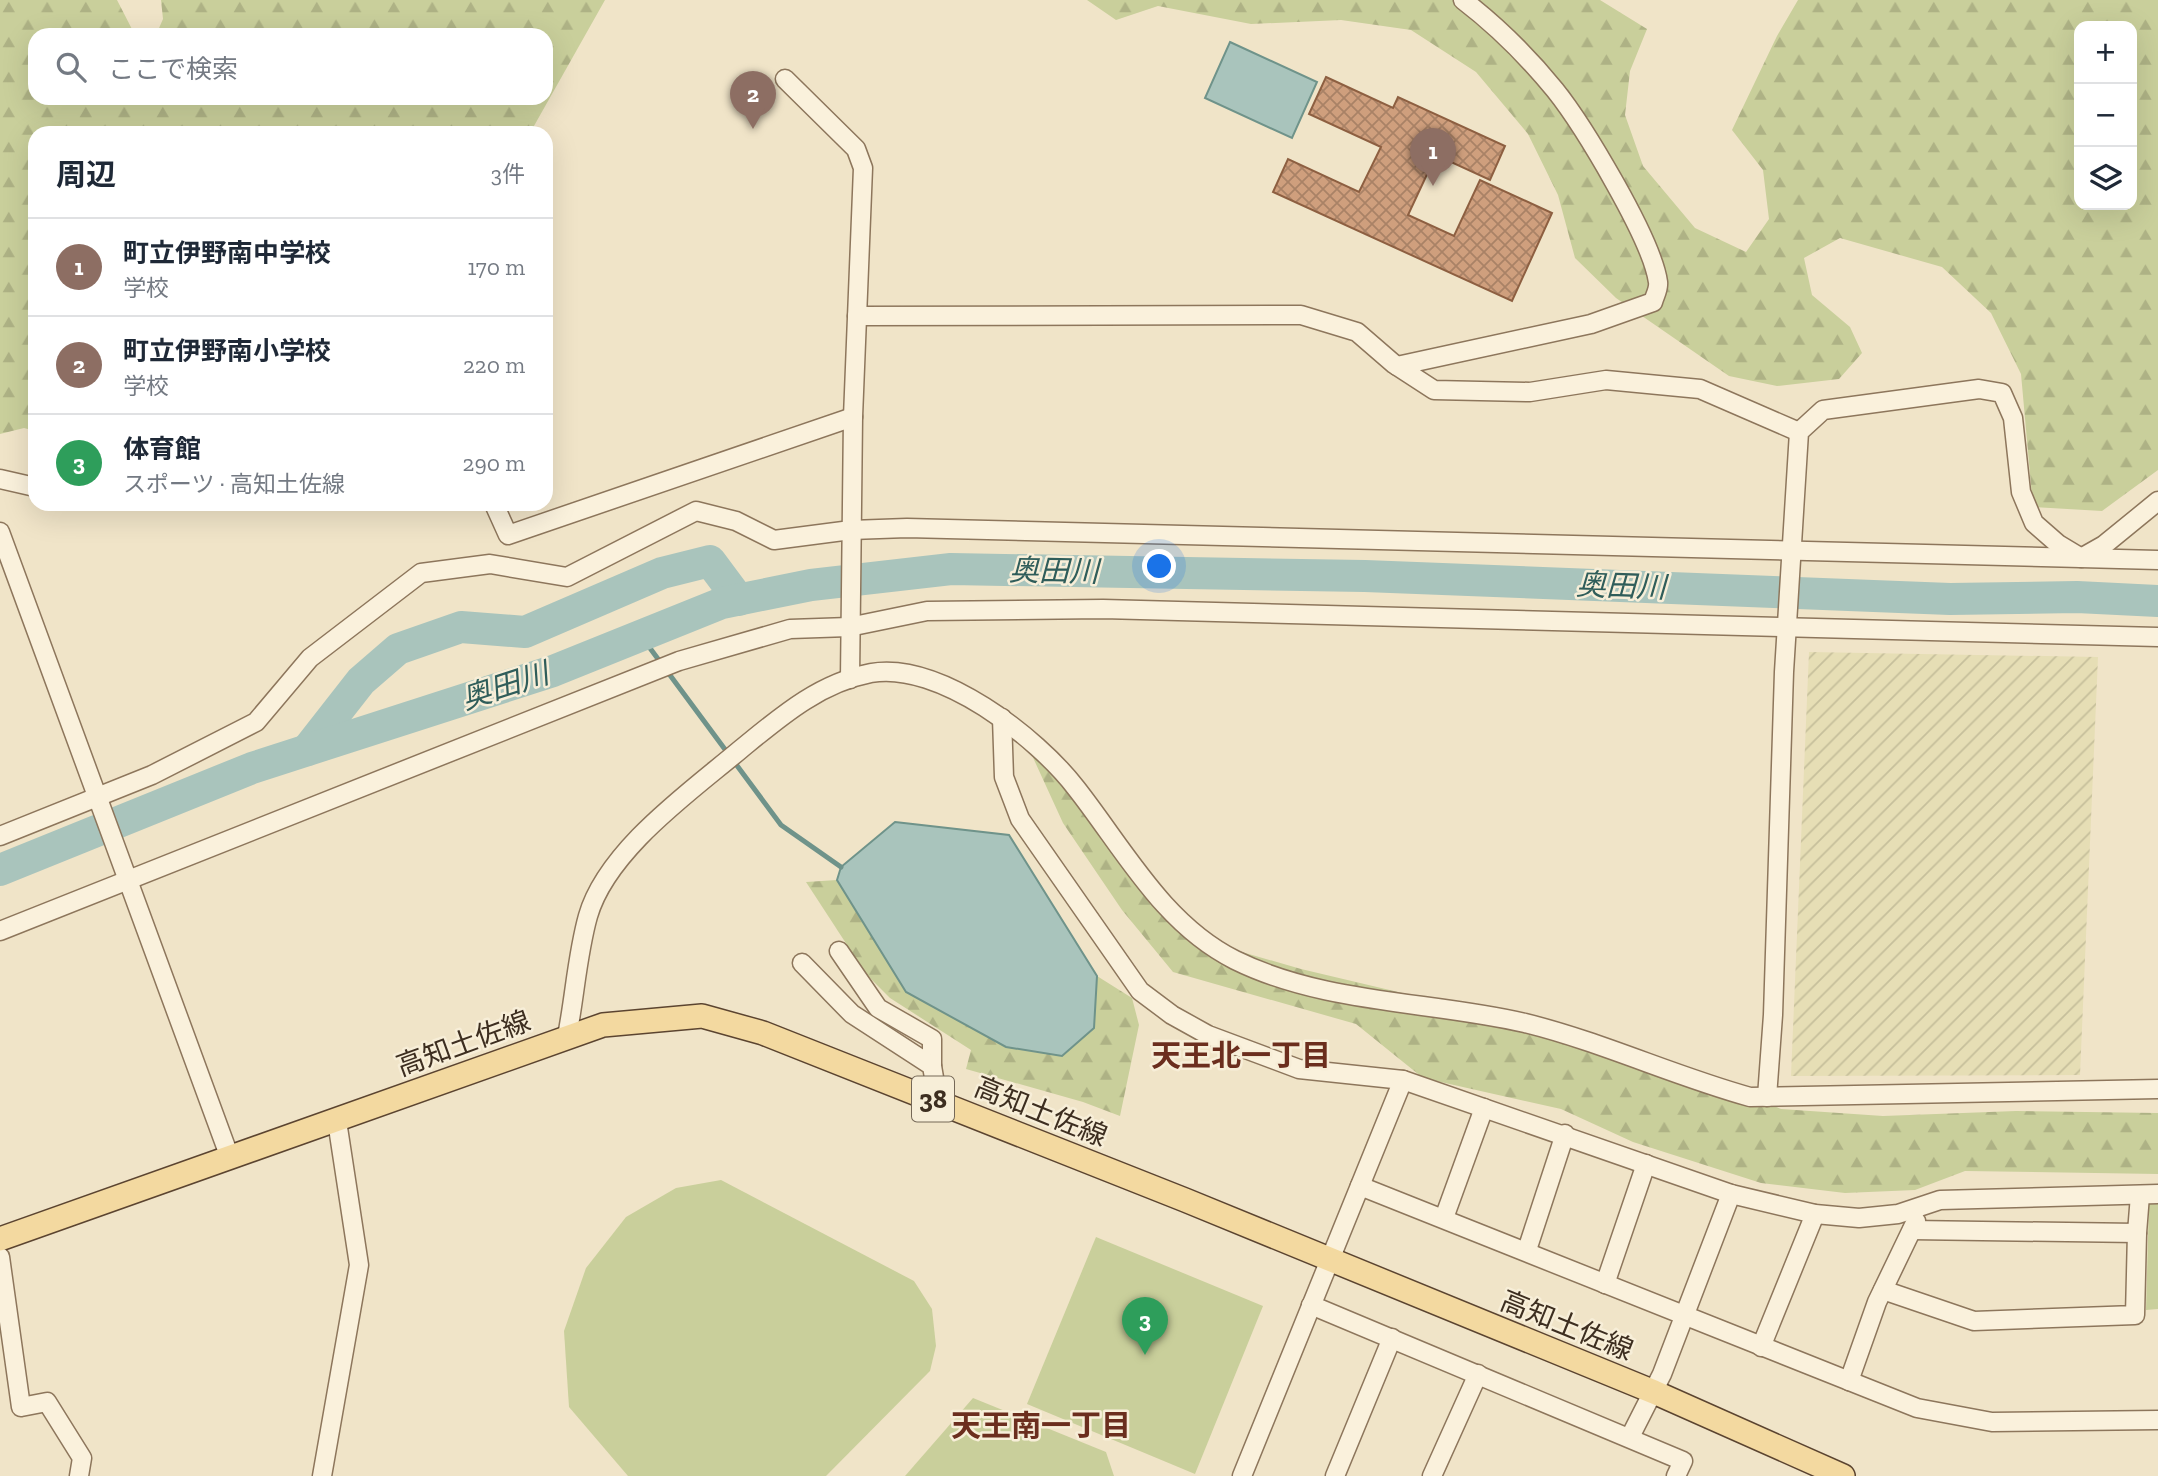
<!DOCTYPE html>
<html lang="ja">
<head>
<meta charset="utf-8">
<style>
	:root { --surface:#fff; --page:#f6f6f7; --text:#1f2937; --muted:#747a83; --line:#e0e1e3; --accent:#1a73e8 }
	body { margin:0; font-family:"Zilla Slab","Noto Sans JP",serif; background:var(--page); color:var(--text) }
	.controls { position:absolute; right:21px; top:21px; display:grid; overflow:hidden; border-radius:14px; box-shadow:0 7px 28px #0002 }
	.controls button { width:63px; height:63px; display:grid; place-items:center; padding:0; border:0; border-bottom:2px solid var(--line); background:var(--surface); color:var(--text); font:35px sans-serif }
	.you { position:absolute; left:1160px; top:567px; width:24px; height:24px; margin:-18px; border:5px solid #fff; border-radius:50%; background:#1a73e8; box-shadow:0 0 0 10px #1a73e833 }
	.badge { display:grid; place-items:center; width:46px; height:46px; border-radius:50%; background:var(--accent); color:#fff; font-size:23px; font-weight:700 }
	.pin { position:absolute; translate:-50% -58px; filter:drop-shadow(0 2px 4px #0008) }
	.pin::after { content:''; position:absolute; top:37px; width:24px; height:21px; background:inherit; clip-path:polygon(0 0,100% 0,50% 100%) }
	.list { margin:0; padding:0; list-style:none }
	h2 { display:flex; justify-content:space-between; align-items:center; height:91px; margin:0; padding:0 28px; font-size:30px }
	h2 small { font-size:23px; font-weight:400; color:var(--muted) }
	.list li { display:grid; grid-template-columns:46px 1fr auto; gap:21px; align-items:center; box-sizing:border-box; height:98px; padding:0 28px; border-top:2px solid var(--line) }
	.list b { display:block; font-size:26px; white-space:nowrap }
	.list p { margin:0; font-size:23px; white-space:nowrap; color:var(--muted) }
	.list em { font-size:23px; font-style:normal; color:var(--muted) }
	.icon { flex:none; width:38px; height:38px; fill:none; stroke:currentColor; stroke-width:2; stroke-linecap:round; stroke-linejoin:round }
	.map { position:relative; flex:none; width:2158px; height:1476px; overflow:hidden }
	.search { position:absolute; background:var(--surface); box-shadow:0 7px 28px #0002; left:28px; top:28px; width:525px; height:77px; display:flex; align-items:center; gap:18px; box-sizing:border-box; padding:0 24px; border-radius:21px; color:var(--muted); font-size:26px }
	.panel { position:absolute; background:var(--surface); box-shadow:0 7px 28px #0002; left:28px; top:126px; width:525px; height:385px; border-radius:21px }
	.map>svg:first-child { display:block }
	.farmland { fill:url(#farmland-furrows) }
	.forest { fill:url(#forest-firs); fill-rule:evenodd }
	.park { fill:#c9cf9b }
	.water { fill:#a9c4bc; stroke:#6f938a; stroke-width:2 }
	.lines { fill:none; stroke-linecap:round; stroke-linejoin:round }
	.stream { stroke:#6f938a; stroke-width:5 }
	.river { stroke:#a9c4bc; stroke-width:32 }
	.building { fill:url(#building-cross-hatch); stroke:#8d5f41; stroke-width:2 }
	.minor-casing { stroke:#8d765c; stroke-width:21 }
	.major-casing { stroke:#5b4430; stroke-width:26 }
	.minor { stroke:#faf1dc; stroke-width:18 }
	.major { stroke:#f3d9a0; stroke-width:23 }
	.labels { text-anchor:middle; stroke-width:5; stroke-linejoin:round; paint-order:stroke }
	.shield { fill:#f7eed8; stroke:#756857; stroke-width:2 }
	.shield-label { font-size:26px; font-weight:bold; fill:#3d2e20 }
	.street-label { font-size:28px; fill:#3d2e20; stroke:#f7eed8 }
	.water-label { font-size:30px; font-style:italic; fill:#2f5d5a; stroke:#f7eed8 }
	.neighbourhood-label { font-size:30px; font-weight:bold; fill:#6b2e1e; stroke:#f7eed8 }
</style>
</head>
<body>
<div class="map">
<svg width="2158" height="1476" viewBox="0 0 2158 1476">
	<defs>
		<pattern id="farmland-furrows" width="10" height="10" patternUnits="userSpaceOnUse" patternTransform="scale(1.75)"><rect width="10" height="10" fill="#e6deb5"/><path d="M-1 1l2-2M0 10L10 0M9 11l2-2" fill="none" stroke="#c6bf9b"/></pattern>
		<pattern id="forest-firs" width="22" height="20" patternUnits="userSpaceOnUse" patternTransform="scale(1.75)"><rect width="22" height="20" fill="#c9cf9b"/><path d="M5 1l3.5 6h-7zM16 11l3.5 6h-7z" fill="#aeb285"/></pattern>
		<pattern id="building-cross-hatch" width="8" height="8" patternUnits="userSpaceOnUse" patternTransform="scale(1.75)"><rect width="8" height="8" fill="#cf9f7d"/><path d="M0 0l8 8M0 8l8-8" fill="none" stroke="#a98266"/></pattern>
	</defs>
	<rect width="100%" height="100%" fill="#f0e4c8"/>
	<!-- farmland -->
	<polygon class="farmland" points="1809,652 2098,657 2080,1075 1791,1076"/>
	<!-- forest -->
	<g class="forest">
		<polygon points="0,0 117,0 135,35 35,35 35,98 546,98 546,35 156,35 163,19 161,0 605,0 530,133 35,133 35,431 24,428 0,434"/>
		<path d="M1087,0H1600L1647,29L1630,71L1625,115L1643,166L1695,228L1746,252L1769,219L1763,170L1732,130L1777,36L1798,0H2158V470L2102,511L2033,507L2021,374L1991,313L1942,267L1840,238L1804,258L1812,295L1850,327L1862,353L1839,379L1777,386L1729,376L1616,298L1575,258L1558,195L1528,134L1476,72L1411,30L1341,20L1251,24L1158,6L1116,20ZM2079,26H2132V205H2079Z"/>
		<polygon points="1019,727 1197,939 1301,969 1512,1019 1674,1066 1781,1109 1883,1116 2016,1111 2158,1113 2158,1174 1965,1171 1915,1190 1845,1193 1761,1183 1633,1142 1561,1109 1423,1078 1356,1024 1173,972 1122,910 1063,823"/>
		<polygon points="837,880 906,992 1093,1028 1097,976 1132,998 1139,1025 1120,1116 1083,1102 966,1069 971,1050 890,998 866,974 806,882"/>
	</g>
	<!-- park -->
	<g class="park">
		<polygon points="721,1180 914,1281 932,1309 936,1346 930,1371 826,1476 628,1476 569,1407 564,1331 586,1268 626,1217 676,1188"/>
		<polygon points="2149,1203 2158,1203 2158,1309 2146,1310"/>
		<polygon points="1096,1237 1263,1306 1195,1474 1027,1404"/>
		<polygon points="973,1398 1106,1452 1114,1476 905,1476"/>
	</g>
	<!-- water -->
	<g class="water">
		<polygon points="1230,42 1317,82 1292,138 1205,98"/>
		<polygon points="895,822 1009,835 1097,976 1094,1028 1062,1056 1006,1047 906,992 837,880 841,867"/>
	</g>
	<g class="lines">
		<!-- stream -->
		<polyline class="stream" points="641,636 781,825 841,867"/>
		<!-- river -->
		<g class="river">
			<polyline points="307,750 361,681 398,649 461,627 525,632 662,573 710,561 739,600"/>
			<polyline points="0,870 252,768 553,671 722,603 811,585 951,569 1365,576 1950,599 2077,597 2158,601"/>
		</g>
	</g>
	<!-- building -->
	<polygon class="building" points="1326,77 1393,108 1398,97 1505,146 1490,180 1436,155 1408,215 1454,236 1480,180 1552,213 1512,301 1273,192 1288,159 1359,192 1381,147 1309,114"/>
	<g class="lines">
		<!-- minor casing -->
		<g class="minor-casing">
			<g id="minor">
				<polyline points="785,79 856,149 863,168 853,417 850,679"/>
				<polyline points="857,316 1301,315 1357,332 1394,364 1434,390 1530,392 1606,380 1700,389 1799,432"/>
				<path d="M1397,366L1591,324L1653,302C1655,295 1659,289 1658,282C1652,239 1583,125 1555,90C1528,57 1497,26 1463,0"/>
				<polyline points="0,479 35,487"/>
				<polyline points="494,504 508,535 853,417"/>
				<polyline points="0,532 230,1158"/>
				<polyline points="2081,558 2104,545 2158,501"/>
				<polyline points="1002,718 1004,777 1020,819 1140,991 1172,1015 1208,1035 1299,1069 1403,1080 1731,1194 1815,1214 1859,1218 1898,1214 1940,1200 2158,1194"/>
				<polyline points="0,836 152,775 256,722 310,658 421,573 490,564 567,577 696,511 736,521 774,540 851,530 907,528 2158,560"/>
				<polyline points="0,931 679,661 790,629 849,627 927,611 1103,609 2158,637"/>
				<polyline points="839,951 878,1008 932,1039 932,1066"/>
				<polyline points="802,963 852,1014 932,1066 938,1101"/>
				<path d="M567,1036C575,996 577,955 588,916C607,850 690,792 741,749C780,717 819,683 871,673C939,661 1037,737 1076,788C1124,849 1163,924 1235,960C1324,1004 1430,1001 1525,1023C1602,1042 1674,1076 1750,1097L2158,1089"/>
				<polyline points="1767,1097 1773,1015 1784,672 1799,432 1823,410 1979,389 2002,393 2013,418 2021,492 2034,523 2058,544 2078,556"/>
				<polyline points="1360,1186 1917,1408 1992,1422 2158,1420"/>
				<polyline points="1444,1218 1484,1108"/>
				<polyline points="1912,1230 2137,1233 2140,1195"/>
				<polyline points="1527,1250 1565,1134"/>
				<polyline points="0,1257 21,1407 47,1402 82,1458 79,1476"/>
				<polyline points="1605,1284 1646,1164"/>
				<polyline points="1883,1290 1974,1321 2135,1315 2137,1233"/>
				<polyline points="1311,1305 1683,1461 1676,1476"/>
				<polyline points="1761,1347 1815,1214"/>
				<polyline points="1849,1381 1877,1302 1916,1221"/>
				<polyline points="1630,1437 1662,1374 1731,1194"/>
				<polyline points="322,1476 359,1265 337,1121"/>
				<polyline points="1242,1476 1403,1080"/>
				<polyline points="1335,1476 1392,1338"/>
				<polyline points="1432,1476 1478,1374"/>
			</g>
		</g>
		<!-- major casing -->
		<g class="major-casing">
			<polyline id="major" points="0,1239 603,1025 702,1016 763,1033 1185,1200 1654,1392 1843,1476"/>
		</g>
		<!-- minor -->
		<use href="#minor" class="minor"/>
		<!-- major -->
		<use href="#major" class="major"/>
	</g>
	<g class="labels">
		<!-- shield labels -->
		<rect class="shield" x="912" y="1076.5" width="42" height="45" rx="5"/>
		<g class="shield-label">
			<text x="933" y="1108">38</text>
		</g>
		<!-- street labels -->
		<g class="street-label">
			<text transform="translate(463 1043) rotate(-20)" y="10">高知土佐線</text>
			<text transform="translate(1041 1111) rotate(22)" y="10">高知土佐線</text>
			<text transform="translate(1567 1325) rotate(22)" y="10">高知土佐線</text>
		</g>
		<!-- water labels -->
		<g class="water-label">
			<text transform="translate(1054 571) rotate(1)" y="10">奥田川</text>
			<text transform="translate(1621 586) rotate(2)" y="10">奥田川</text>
			<text transform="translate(505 686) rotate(-18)" y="10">奥田川</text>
		</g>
		<!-- neighbourhood labels -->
		<g class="neighbourhood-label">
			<text x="1241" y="1066">天王北一丁目</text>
			<text x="1041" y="1436">天王南一丁目</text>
		</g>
	</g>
</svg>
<div class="controls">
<button>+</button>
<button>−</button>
<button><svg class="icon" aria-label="layers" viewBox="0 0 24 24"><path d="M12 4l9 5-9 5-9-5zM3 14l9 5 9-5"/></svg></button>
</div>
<div class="you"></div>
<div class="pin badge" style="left:1433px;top:186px;background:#8d6e63">1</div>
<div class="pin badge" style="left:753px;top:129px;background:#8d6e63">2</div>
<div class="pin badge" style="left:1145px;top:1355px;background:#2e9e5b">3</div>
<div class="search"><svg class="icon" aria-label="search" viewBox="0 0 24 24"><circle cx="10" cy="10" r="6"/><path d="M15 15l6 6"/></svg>ここで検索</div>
<section class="panel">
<h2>周辺<small>3件</small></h2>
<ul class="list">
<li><span class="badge" style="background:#8d6e63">1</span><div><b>町立伊野南中学校</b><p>学校</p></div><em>170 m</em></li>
<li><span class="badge" style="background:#8d6e63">2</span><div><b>町立伊野南小学校</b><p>学校</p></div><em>220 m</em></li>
<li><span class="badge" style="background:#2e9e5b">3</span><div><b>体育館</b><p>スポーツ · 高知土佐線</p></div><em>290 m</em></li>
</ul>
</section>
</div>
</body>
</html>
